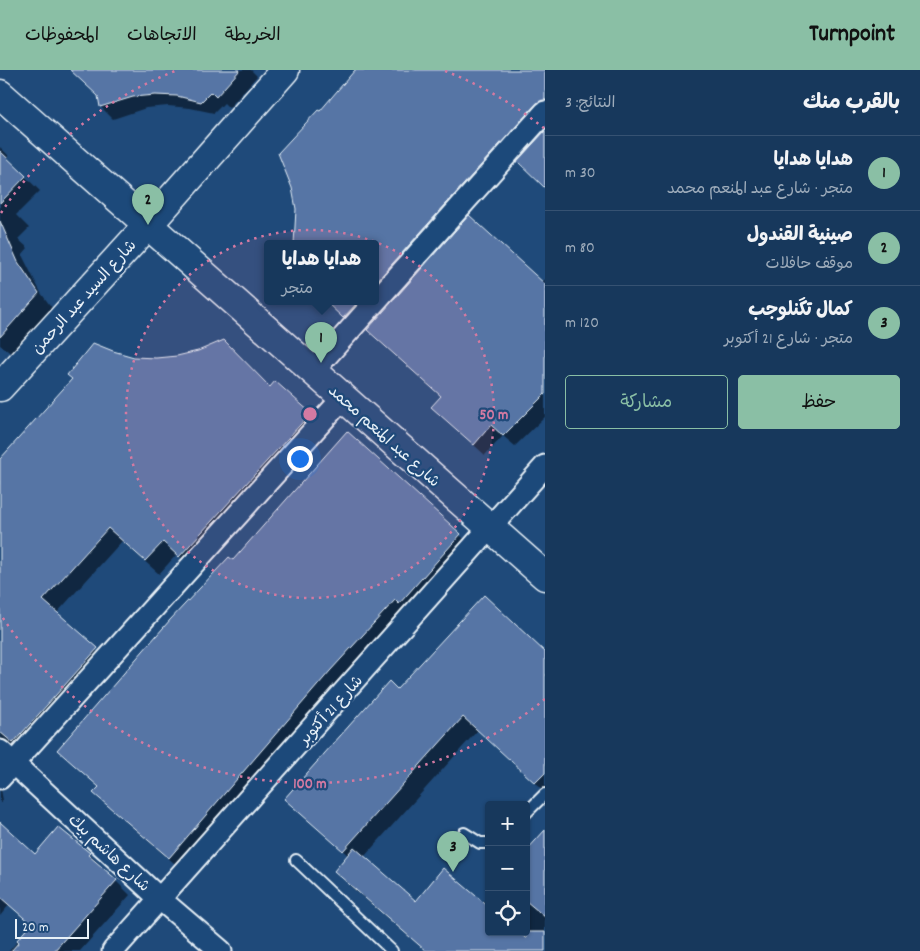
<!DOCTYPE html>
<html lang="ar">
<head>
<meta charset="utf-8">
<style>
	:root { --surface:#17385c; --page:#203f62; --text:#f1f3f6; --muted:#9eacbb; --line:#365272; --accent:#8abfa5 }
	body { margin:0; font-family:Dekko,"Playpen Sans Arabic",sans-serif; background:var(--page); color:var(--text); direction:rtl }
	.controls { position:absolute; right:15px; bottom:15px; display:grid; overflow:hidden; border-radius:5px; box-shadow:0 1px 4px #0004 }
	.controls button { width:45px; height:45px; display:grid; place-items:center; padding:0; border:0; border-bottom:1px solid var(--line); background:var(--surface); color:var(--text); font:25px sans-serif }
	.scale { position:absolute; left:15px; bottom:12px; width:74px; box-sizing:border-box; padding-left:5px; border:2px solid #e8f1f8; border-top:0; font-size:14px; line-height:18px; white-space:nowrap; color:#e8f1f8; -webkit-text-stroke:4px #1f4a7a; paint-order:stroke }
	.you { position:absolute; left:299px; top:388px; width:18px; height:18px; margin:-12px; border:4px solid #fff; border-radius:50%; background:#1a73e8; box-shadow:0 0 0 8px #1a73e833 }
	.badge { display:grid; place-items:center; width:32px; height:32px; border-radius:50%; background:var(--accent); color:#111; font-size:16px; font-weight:700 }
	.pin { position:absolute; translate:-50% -41px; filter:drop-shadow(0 1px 2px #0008) }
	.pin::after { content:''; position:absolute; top:26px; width:18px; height:15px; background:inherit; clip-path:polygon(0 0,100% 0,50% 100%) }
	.popup { position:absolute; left:264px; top:170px; width:115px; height:65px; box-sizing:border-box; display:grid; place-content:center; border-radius:5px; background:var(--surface); filter:drop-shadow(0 1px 4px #0005); font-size:16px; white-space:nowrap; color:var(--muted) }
	.popup b { font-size:19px; color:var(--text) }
	.popup::after { content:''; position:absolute; left:50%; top:100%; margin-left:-10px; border:10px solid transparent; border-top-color:var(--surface) }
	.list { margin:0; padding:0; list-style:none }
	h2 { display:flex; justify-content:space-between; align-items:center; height:65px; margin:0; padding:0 20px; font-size:21px }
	h2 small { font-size:16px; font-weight:400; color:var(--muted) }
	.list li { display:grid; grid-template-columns:32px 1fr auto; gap:15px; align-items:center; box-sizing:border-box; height:75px; padding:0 20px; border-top:1px solid var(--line) }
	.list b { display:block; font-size:19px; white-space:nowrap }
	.list p { margin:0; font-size:16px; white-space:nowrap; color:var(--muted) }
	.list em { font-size:16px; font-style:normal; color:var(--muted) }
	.actions { display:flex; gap:10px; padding:15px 20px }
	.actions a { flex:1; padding:11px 0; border:1px solid var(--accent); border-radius:5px; text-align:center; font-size:18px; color:var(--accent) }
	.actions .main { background:var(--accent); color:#111 }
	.icon { flex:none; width:28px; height:28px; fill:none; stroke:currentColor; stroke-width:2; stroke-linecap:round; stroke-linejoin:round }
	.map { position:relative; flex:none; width:545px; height:881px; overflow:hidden; direction:ltr }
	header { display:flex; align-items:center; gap:30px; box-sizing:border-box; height:70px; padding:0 25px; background:var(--accent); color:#111 }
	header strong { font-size:24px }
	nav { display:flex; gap:28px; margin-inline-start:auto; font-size:18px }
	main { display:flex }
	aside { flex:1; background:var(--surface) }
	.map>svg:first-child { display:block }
	.shadow { fill:#0007 }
	.building { fill:#5775a5; stroke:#e8f1f8 }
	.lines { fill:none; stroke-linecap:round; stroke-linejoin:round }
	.lane-casing { stroke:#e8f1f8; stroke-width:14 }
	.street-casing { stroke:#e8f1f8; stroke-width:25 }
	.secondary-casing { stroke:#e8f1f8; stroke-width:31 }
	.lane { stroke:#1f4a7a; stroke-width:10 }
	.street { stroke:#1f4a7a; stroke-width:21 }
	.secondary { stroke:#1f4a7a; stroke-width:28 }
	.ring { fill:none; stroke:#d37aa2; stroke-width:2.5; stroke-dasharray:2.5 5 }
	.labels { text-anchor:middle; stroke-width:4.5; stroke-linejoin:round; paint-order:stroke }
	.street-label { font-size:16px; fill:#e8f1f8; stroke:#1f4a7a }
	.centre { fill:#d37aa2; stroke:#1f4a7a; stroke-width:2.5 }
	.ring-label { font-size:15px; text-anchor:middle; font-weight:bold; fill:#d37aa2; stroke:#1f4a7a; stroke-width:4.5; stroke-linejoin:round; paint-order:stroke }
</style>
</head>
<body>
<header>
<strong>Turnpoint</strong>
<nav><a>الخريطة</a><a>الاتجاهات</a><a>المحفوظات</a></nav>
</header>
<main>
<aside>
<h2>بالقرب منك<small>النتائج: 3</small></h2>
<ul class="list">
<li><span class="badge">1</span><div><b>هدايا هدايا</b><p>متجر · شارع عبد المنعم محمد</p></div><em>30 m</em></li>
<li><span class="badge">2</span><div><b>صينية القندول</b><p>موقف حافلات</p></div><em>80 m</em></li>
<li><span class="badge">3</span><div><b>كمال تگنلوجب</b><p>متجر · شارع 21 أكتوبر</p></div><em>120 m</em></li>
</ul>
<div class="actions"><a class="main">حفظ</a><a>مشاركة</a></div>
</aside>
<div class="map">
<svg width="545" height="881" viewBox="0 0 545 881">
	<rect width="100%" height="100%" fill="#1f4a7a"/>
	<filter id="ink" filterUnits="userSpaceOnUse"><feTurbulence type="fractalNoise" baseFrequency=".02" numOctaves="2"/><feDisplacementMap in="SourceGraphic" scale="10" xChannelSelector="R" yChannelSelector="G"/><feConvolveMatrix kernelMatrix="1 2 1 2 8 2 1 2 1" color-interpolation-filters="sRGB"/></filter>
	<g filter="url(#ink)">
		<!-- shadow -->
		<g class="shadow">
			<polygon points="71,0 251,0 257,6 229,38 224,33 214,43 190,38 168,36 146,38 113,49 101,37 100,26"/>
			<polygon points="356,0 545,0 545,52 358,261 326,232 375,232 375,174 295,174 320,43"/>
			<polygon points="0,77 9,86 7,89 40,121 16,145 29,158 18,169 28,178 22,185 41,223 52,238 12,284 0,275"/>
			<polygon points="545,209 545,347 515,376 503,366 485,385 444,348 442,327 379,271 542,213"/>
			<polygon points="112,282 270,318 275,313 324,357 193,499 177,484 159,504 122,471 56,544 110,593 3,712 1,720 3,730 0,734 0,390"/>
			<polygon points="347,363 473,477 182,800 108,736 95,723 100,718 58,680 233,492"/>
			<polygon points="545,583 545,722 478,660 364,787 416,832 482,833 489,826 489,862 526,862 526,783 545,776 545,881 426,881 350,816 335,801 349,786 300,743 397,620"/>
			<polygon points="0,753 36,786 58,759 89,784 130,825 80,881 9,881 32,855 9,835 0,846"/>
		</g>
		<!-- building -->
		<g class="building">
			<polygon points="70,0 240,0 216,27 211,22 201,32 177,26 155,25 133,27 100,37 98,26"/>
			<polygon points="355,0 545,0 545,30 536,34 375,213 375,174 294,174 296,139 292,118 278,83 318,40 320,41"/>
			<polygon points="545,61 545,118 517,91"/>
			<polygon points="0,81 26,106 0,133"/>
			<polygon points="469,145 545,214 545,324 503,366 491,355 474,375 431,337 441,326 367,260"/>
			<polygon points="0,151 18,192 39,223 0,267"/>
			<polygon points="326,232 358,232 343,248"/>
			<polygon points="224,270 270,317 275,311 311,343 179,487 163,472 145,491 108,458 43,530 98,578 13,673 0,662 0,389 72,309 67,305 93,273 113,281 134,287 156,288 177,286 198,281"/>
			<polygon points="347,361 461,464 399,534 395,530 330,601 169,788 93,723 99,717 57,680 170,550 229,487 233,490"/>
			<polygon points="484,525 545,582 545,703 535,713 463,647 343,781 284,729 389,611 397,619"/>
			<polygon points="0,752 35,784 58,757 90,783 88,785 117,810 54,881 11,881 19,872 17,870 31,854 0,827"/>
			<polygon points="545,760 545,847 526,831 526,781"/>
			<polygon points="354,777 416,831 443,798 489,837 489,862 519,862 526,869 526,862 545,862 545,881 426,881 334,801"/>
		</g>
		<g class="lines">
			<!-- lane casing -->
			<g class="lane-casing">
				<g id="lane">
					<polyline points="526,743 545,724"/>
					<polyline points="464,763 480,773 489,773"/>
					<polyline points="296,790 392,881"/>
				</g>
			</g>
			<!-- street casing -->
			<g class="street-casing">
				<g id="street">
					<polyline points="313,301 545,42"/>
					<polyline points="0,681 160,829 221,881"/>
					<polyline points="0,708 343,328"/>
					<polyline points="113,881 545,396"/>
				</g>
			</g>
			<!-- secondary casing -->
			<g class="secondary-casing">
				<g id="secondary">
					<polyline points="0,24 545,506"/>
					<polyline points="0,317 148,155 285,0"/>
				</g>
			</g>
			<!-- lane -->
			<use href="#lane" class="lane"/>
			<!-- street -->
			<use href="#street" class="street"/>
			<!-- secondary -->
			<use href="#secondary" class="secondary"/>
		</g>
	</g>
	<!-- distance rings -->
	<circle cx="310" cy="344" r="184" fill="#d37aa2" fill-opacity=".12"/>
	<g class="ring">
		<circle cx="310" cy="344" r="184"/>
		<path d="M545 629A369 369 0 0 1 1 545M1 143A369 369 0 0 1 175 1M445 1A369 369 0 0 1 545 59"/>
	</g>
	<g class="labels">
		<!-- street labels -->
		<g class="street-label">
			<text transform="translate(83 226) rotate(-48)" y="6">شارع السيد عبد الرحمن</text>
			<text transform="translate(385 365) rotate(42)" y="6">شارع عبد المنعم محمد</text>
			<text transform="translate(330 639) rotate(-48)" y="6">شارع 21 أكتوبر</text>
			<text transform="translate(110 782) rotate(43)" y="6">شارع هاشم بيك</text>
		</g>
	</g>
	<circle cx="310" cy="344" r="8" class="centre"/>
	<g class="ring-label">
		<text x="494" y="349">50 m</text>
		<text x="310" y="718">100 m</text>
	</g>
</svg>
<div class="controls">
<button>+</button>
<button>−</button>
<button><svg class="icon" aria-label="locate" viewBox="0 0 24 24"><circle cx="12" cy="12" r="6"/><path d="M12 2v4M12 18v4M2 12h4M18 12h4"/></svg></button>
</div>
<div class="scale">20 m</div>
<div class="you"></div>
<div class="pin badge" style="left:321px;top:293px">1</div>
<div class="popup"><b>هدايا هدايا</b>متجر</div>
<div class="pin badge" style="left:148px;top:155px">2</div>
<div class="pin badge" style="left:453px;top:802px">3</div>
</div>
</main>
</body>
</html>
